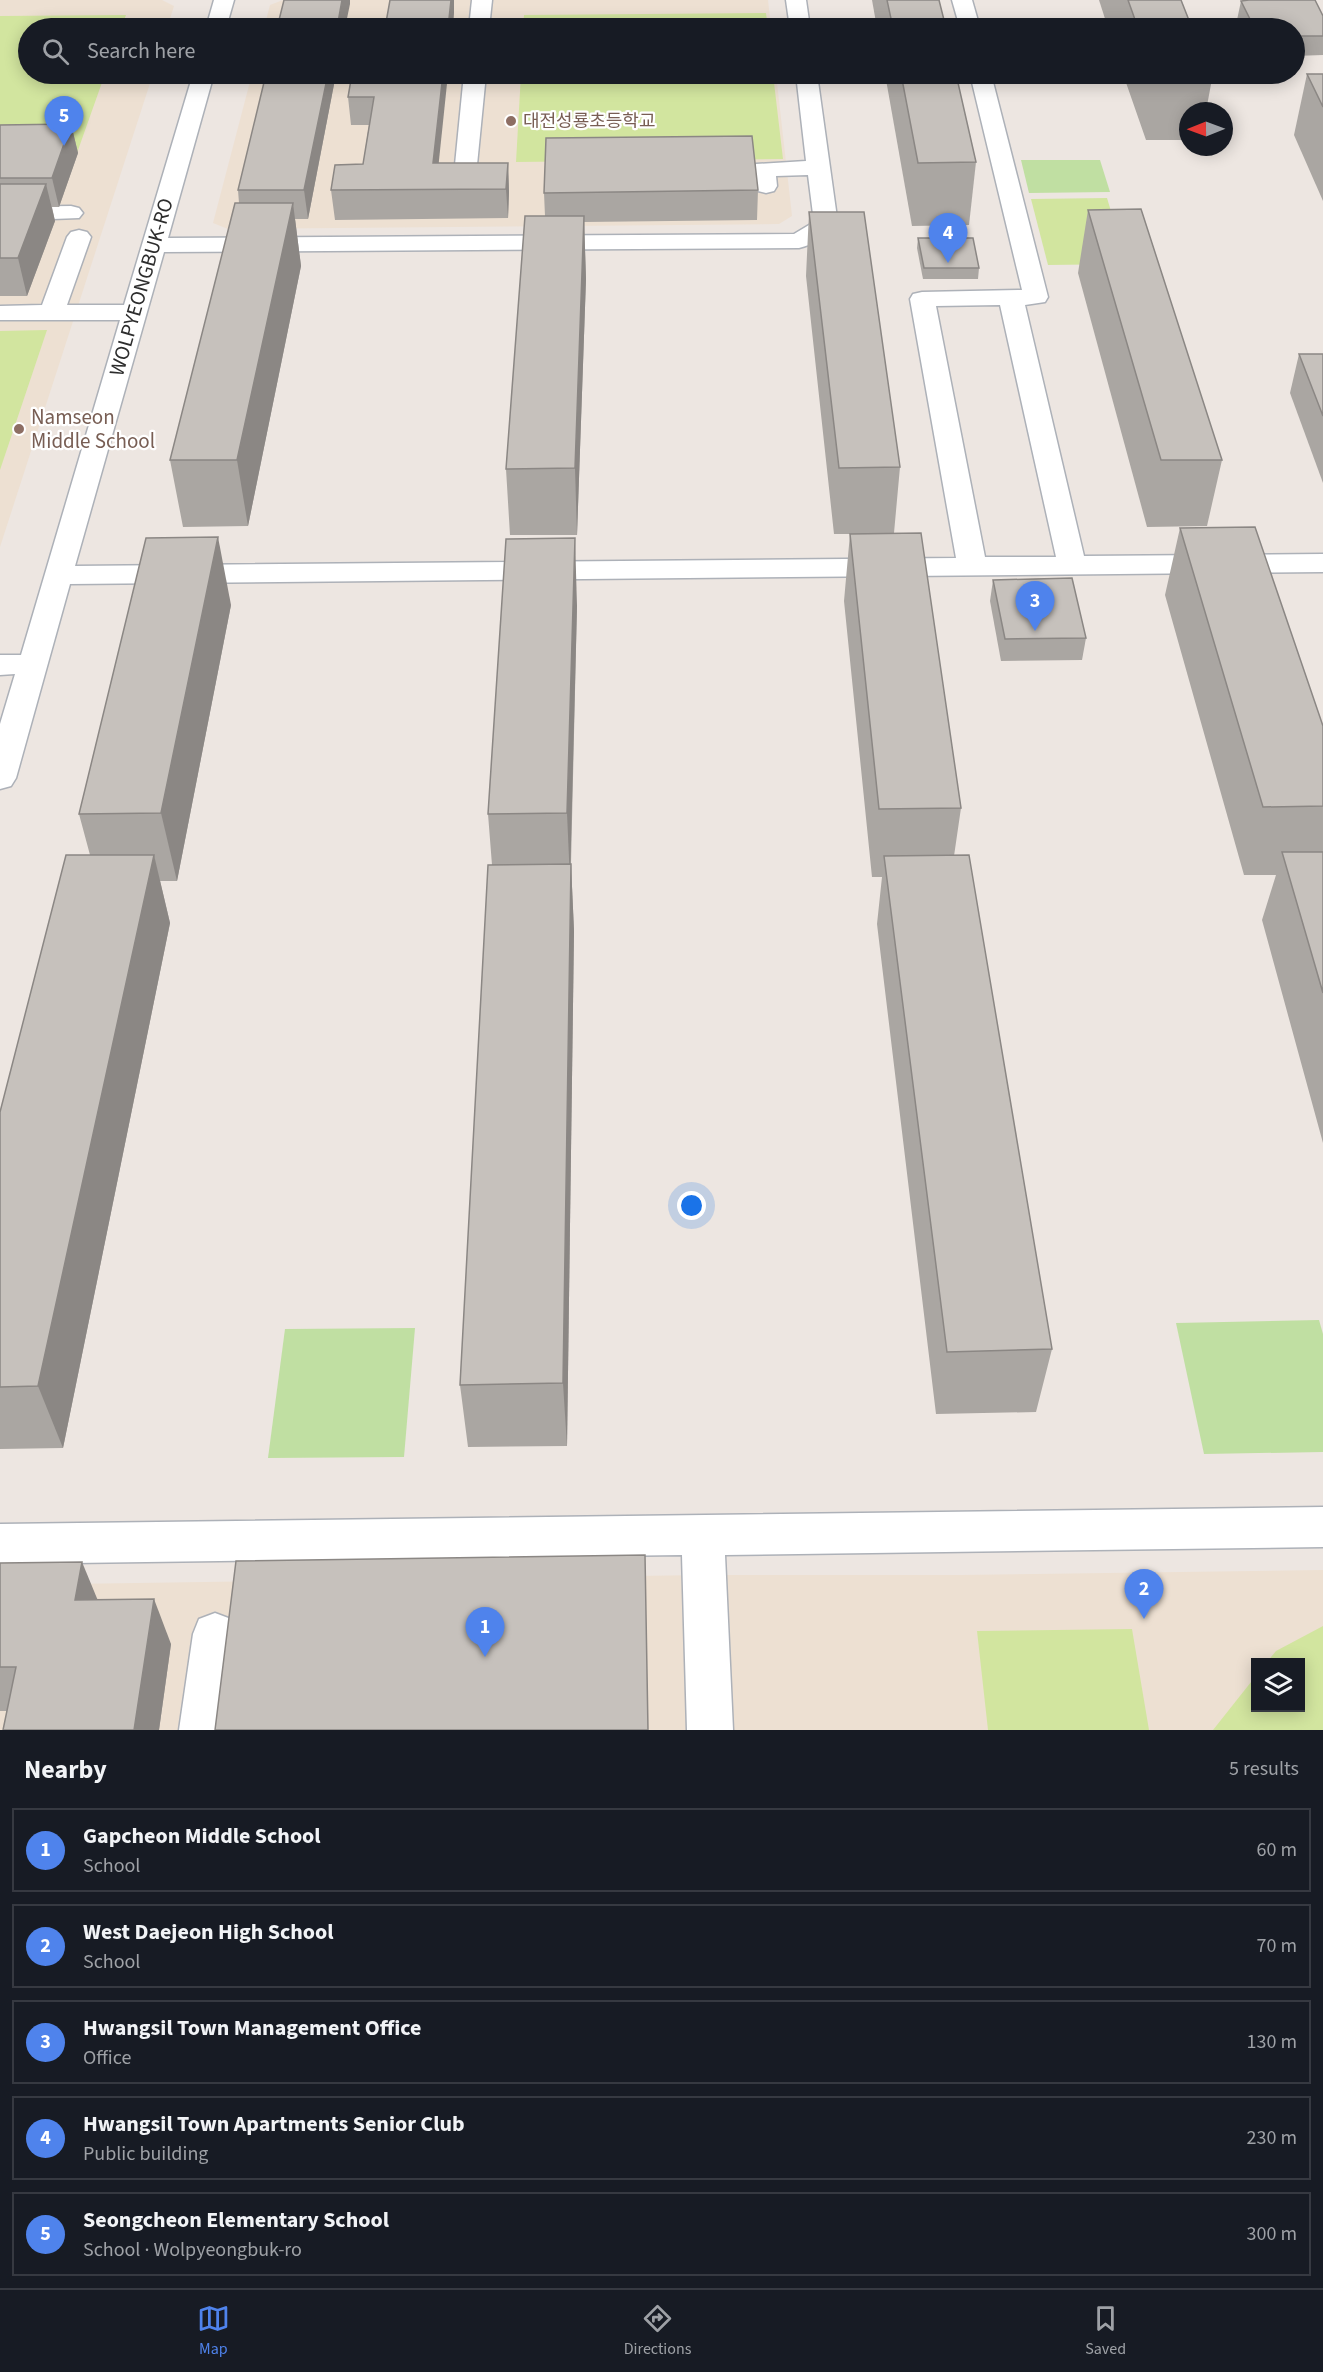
<!DOCTYPE html>
<html lang="en">
<head>
<meta charset="utf-8">
<style>
	:root { --surface:#171b24; --page:#242831; --text:#f1f3f6; --muted:#9ea1a6; --line:#363941; --accent:#4f83ec }
	body { margin:0; font-family:"Source Sans 3","Noto Sans KR",sans-serif; background:var(--page); color:var(--text) }
	.controls { position:absolute; right:18px; bottom:18px; display:grid; overflow:hidden; border-radius:0px; box-shadow:0 3px 15px #0003 }
	.controls button { width:54px; height:54px; display:grid; place-items:center; padding:0; border:0; border-bottom:2px solid var(--line); background:var(--surface); color:var(--text); font:30px sans-serif }
	.compass { position:absolute; left:1179px; top:102px; width:54px; height:54px; border-radius:50%; background:var(--surface); box-shadow:0 3px 15px #0003; rotate:269deg }
	.you { position:absolute; left:692px; top:1206px; width:21px; height:21px; margin:-15px; border:4px solid #fff; border-radius:50%; background:#1a73e8; box-shadow:0 0 0 9px #1a73e833 }
	.badge { display:grid; place-items:center; width:39px; height:39px; border-radius:50%; background:var(--accent); color:#fff; font-size:20px; font-weight:700 }
	.pin { position:absolute; translate:-50% -50px; filter:drop-shadow(0 2px 3px #0008) }
	.pin::after { content:''; position:absolute; top:32px; width:21px; height:18px; background:inherit; clip-path:polygon(0 0,100% 0,50% 100%) }
	.list { margin:0; padding:0; list-style:none }
	h2 { display:flex; justify-content:space-between; align-items:center; height:78px; margin:0; padding:0 24px; font-size:26px }
	h2 small { font-size:20px; font-weight:400; color:var(--muted) }
	.list li { display:grid; grid-template-columns:39px 1fr auto; gap:18px; align-items:center; box-sizing:border-box; height:84px; margin:0 12px 12px; padding:0 12px; border:2px solid var(--line); border-radius:0px }
	.list b { display:block; font-size:22px; white-space:nowrap }
	.list p { margin:0; font-size:20px; white-space:nowrap; color:var(--muted) }
	.list em { font-size:20px; font-style:normal; color:var(--muted) }
	.icon { flex:none; width:33px; height:33px; fill:none; stroke:currentColor; stroke-width:2; stroke-linecap:round; stroke-linejoin:round }
	.map { position:relative; flex:none; width:1323px; height:1730px; overflow:hidden }
	.search { position:absolute; background:var(--surface); box-shadow:0 3px 15px #0003; left:18px; right:18px; top:18px; height:66px; display:flex; align-items:center; gap:15px; box-sizing:border-box; padding:0 21px; border-radius:33px; color:var(--muted); font-size:22px }
	.sheet { height:558px; background:var(--surface) }
	nav { display:flex; justify-content:space-around; align-items:center; box-sizing:border-box; height:84px; border-top:2px solid var(--line); background:var(--surface); font-size:16px; color:var(--muted) }
	nav a { display:grid; justify-items:center; gap:3px }
	nav .on { color:var(--accent) }
	.map>svg:first-child { display:block }
	.education { fill:#ede0d2; fill-rule:evenodd }
	.green { fill:#c0dfa2 }
	.pitch { fill:#d2e59f }
	.lines { fill:none; stroke-linecap:round; stroke-linejoin:round }
	.minor-casing { stroke:#adb1b8; stroke-width:3 }
	.minor { fill:#fff; fill-rule:evenodd }
	.wall { fill:#aaa6a2 }
	.shaded-wall { fill:#8b8784 }
	.building { fill:#c6c1bc; stroke:#8b8784; stroke-width:1.5 }
	.education-dot { fill:#8d6e63; stroke:#fff; stroke-width:2 }
	.labels { text-anchor:middle; stroke-width:4.5; stroke-linejoin:round; paint-order:stroke }
	.far-education-label { font-size:18px; fill:#785e54; stroke:#fff; text-anchor:start }
	.street-label { font-size:21px; fill:#2d2d2d; stroke:#fff }
	.education-label { font-size:21px; fill:#785e54; stroke:#fff; text-anchor:start }
</style>
</head>
<body>
<div class="map">
<svg width="1323" height="1730" viewBox="0 0 1323 1730">
	<rect width="100%" height="100%" fill="#ede6e1"/>
	<!-- education -->
	<g class="education">
		<polygon points="0,0 162,0 174,6 167,28 28,28 28,74 153,74 0,547"/>
		<polygon points="283,0 768,0 771,28 264,28 270,5"/>
		<polygon points="252,74 776,74 792,216 779,224 228,229 213,223"/>
		<path d="M1323,1570V1730H0V1585L704,1575H961ZM1256,1662H1300V1708H1256Z"/>
	</g>
	<!-- green -->
	<g class="green">
		<polygon points="1021,160 1100,160 1110,192 1029,193"/>
		<polygon points="1319,1320 1323,1334 1323,1452 1204,1454 1176,1323"/>
		<polygon points="415,1328 404,1457 268,1458 285,1329"/>
	</g>
	<!-- pitch -->
	<g class="pitch">
		<polygon points="766,13 768,28 523,28 524,15"/>
		<polygon points="126,15 121,28 28,28 28,74 105,74 77,153 0,154 0,16"/>
		<polygon points="521,74 773,74 783,159 516,162"/>
		<polygon points="1107,198 1127,264 1048,265 1031,199"/>
		<polygon points="47,330 0,470 0,331"/>
		<polygon points="1323,1626 1323,1730 1213,1730 1255,1677 1256,1708 1300,1708 1300,1662 1267,1662 1276,1651"/>
		<polygon points="1132,1629 1149,1730 988,1730 977,1631"/>
	</g>
	<g class="lines">
		<!-- minor casing -->
		<g class="minor-casing">
			<g id="minor">
				<polygon points="214,0 234,0 226,28 206,28"/>
				<polygon points="472,0 492,0 489,28 469,28"/>
				<polygon points="786,0 806,0 810,28 790,28"/>
				<polygon points="952,0 972,0 980,28 960,28"/>
				<path d="M193,74H214L168,238L794,234L814,222L808,175L776,176L777,186L774,191L766,193L758,191L755,186L753,169L756,164L806,161L796,74H817L838,225C830,236 812,245 799,248L164,252L75,566L956,558L910,299L913,294L922,292L1022,290L970,74H991L1048,297L1045,302L1025,305L1084,556L1323,554V572L70,584L16,778L11,786L0,789V724L15,674L0,675V655H21L120,320H0V306L42,305L67,237L71,232L79,230L87,232L91,237L67,305H124ZM1000,305L1056,557H985L936,306Z"/>
				<polygon points="464,74 486,74 475,185 472,190 464,192 456,190 453,185"/>
				<polygon points="71,206 79,208 83,213 79,218 0,221 0,207"/>
				<polygon points="1323,1507 1323,1547 725,1555 733,1730 687,1730 682,1555 0,1564 0,1524"/>
				<polygon points="215,1613 231,1619 237,1634 225,1730 179,1730 193,1634 199,1619"/>
			</g>
		</g>
		<!-- minor -->
		<use href="#minor" class="minor"/>
	</g>
	<!-- wall -->
	<g class="wall">
		<polygon points="872,0 939,0 946,28 877,28"/>
		<polygon points="1099,0 1181,0 1192,28 1108,28"/>
		<polygon points="1241,1 1323,16 1323,55 1294,56 1294,28 1241,28 1237,20"/>
		<polygon points="336,74 308,219 295,219 301,266 248,526 183,527 170,460 239,203 238,190"/>
		<polygon points="352,74 439,163 508,163 509,192 508,218 335,220 331,190 363,164 369,125 351,125 348,97"/>
		<polygon points="885,74 956,74 976,162 969,225 912,226"/>
		<polygon points="1123,74 1210,74 1212,79 1206,111 1188,111 1188,140 1146,140"/>
		<polygon points="1307,74 1323,74 1323,201 1294,135"/>
		<polygon points="71,124 78,153 59,207 52,207 55,221 27,296 0,296 0,125"/>
		<polygon points="758,190 757,220 584,222 586,279 577,535 510,535 506,469 545,216 544,193"/>
		<polygon points="1088,210 1222,460 1207,526 1147,527 1078,273"/>
		<polygon points="809,212 900,467 894,533 961,808 954,856 1052,1349 1036,1412 936,1414 877,924 882,877 872,877 844,601 850,534 834,534 806,276"/>
		<polygon points="918,238 979,268 978,279 923,279 917,248"/>
		<polygon points="1299,354 1323,354 1323,483 1290,393"/>
		<polygon points="1180,528 1323,726 1323,1143 1262,920 1276,875 1244,875 1165,595"/>
		<polygon points="993,580 1086,638 1082,660 1001,661 990,601"/>
		<polygon points="231,605 177,881 160,881 170,923 63,1448 0,1449 0,1112 90,855 79,814"/>
		<polygon points="577,606 571,864 574,931 567,1446 468,1447 460,1385 492,865 488,814"/>
		<polygon points="0,1563 97,1600 171,1644 159,1730 3,1730 7,1711 0,1711"/>
	</g>
	<!-- shaded-wall -->
	<g class="shaded-wall">
		<polygon points="342,0 350,0 350,4 345,28 337,28"/>
		<polygon points="451,0 454,0 454,13 453,28 448,28"/>
		<polygon points="328,74 336,74 308,219 304,190"/>
		<polygon points="443,74 448,74 436,189 433,163"/>
		<polygon points="71,124 78,153 59,207 52,178"/>
		<polygon points="508,163 509,192 508,218 506,189"/>
		<polygon points="46,184 55,221 27,296 18,258"/>
		<polygon points="293,203 301,266 248,526 237,460"/>
		<polygon points="584,216 586,279 577,535 575,468"/>
		<polygon points="218,537 231,605 177,881 161,813"/>
		<polygon points="575,538 577,606 570,881 567,813"/>
		<polygon points="154,855 170,923 63,1448 38,1386"/>
		<polygon points="571,864 574,931 567,1446 563,1383"/>
		<polygon points="82,1562 101,1608 75,1600"/>
		<polygon points="154,1599 171,1644 159,1730 134,1730"/>
	</g>
	<!-- building -->
	<g class="building">
		<polygon points="284,0 342,0 337,28 277,28"/>
		<polygon points="390,0 451,0 448,28 385,28"/>
		<polygon points="887,0 939,0 946,28 893,28"/>
		<polygon points="1128,0 1181,0 1192,28 1138,28"/>
		<polygon points="1249,0 1315,0 1323,16 1323,36 1294,36 1294,28 1264,28 1260,20 1250,19 1241,1"/>
		<polygon points="266,74 328,74 304,190 238,190"/>
		<polygon points="352,74 443,74 433,163 508,163 506,189 331,190 335,165 363,164 374,97 348,97"/>
		<polygon points="901,74 956,74 976,162 918,163"/>
		<polygon points="1154,74 1210,74 1212,79 1156,79"/>
		<polygon points="1307,74 1323,74 1323,107"/>
		<polygon points="71,124 52,178 0,178 0,125"/>
		<polygon points="752,136 758,190 544,193 546,138"/>
		<polygon points="0,184 46,184 18,258 0,258"/>
		<polygon points="235,203 293,203 237,460 170,460"/>
		<polygon points="1141,209 1222,460 1161,460 1088,210"/>
		<polygon points="809,212 864,212 900,467 839,468"/>
		<polygon points="525,216 584,216 575,468 506,469"/>
		<polygon points="918,238 973,238 979,268 924,268"/>
		<polygon points="1299,354 1323,354 1323,416"/>
		<polygon points="1255,527 1323,726 1323,806 1263,807 1180,528"/>
		<polygon points="921,533 961,808 879,809 850,534"/>
		<polygon points="218,537 161,813 79,814 146,538"/>
		<polygon points="575,538 567,813 488,814 506,539"/>
		<polygon points="1072,578 1086,638 1005,639 993,580"/>
		<polygon points="1282,852 1323,852 1323,993"/>
		<polygon points="66,855 154,855 38,1386 0,1387 0,1112"/>
		<polygon points="969,855 1052,1349 947,1352 884,856"/>
		<polygon points="571,864 563,1383 460,1385 488,865"/>
		<polygon points="645,1555 648,1730 215,1730 236,1561"/>
		<polygon points="82,1562 75,1600 154,1599 134,1730 3,1730 16,1667 0,1667 0,1563"/>
	</g>
	<!-- markers -->
	<g class="education-dot">
		<circle cx="511" cy="121" r="6"/>
		<circle cx="19" cy="429" r="6"/>
	</g>
	<g class="labels">
		<!-- far-education labels -->
		<g class="far-education-label">
			<text x="523" y="127">대전성룡초등학교</text>
		</g>
		<!-- street labels -->
		<g class="street-label">
			<text transform="translate(141 287) rotate(-74)" y="7">WOLPYEONGBUK-RO</text>
		</g>
		<!-- education labels -->
		<g class="education-label">
			<text x="31" y="424">Namseon<tspan x="31" dy="24">Middle School</tspan></text>
		</g>
	</g>
</svg>
<div class="controls">
<button><svg class="icon" aria-label="layers" viewBox="0 0 24 24"><path d="M12 4l9 5-9 5-9-5zM3 14l9 5 9-5"/></svg></button>
</div>
<svg class="compass" viewBox="-18 -18 36 36"><path d="M0-13l5 13h-10z" fill="#e53935"/><path d="M0 13l5-13h-10z" fill="#9ea1a6"/></svg>
<div class="you"></div>
<div class="pin badge" style="left:485px;top:1657px">1</div>
<div class="pin badge" style="left:1144px;top:1619px">2</div>
<div class="pin badge" style="left:1035px;top:631px">3</div>
<div class="pin badge" style="left:948px;top:263px">4</div>
<div class="pin badge" style="left:64px;top:146px">5</div>
<div class="search"><svg class="icon" aria-label="search" viewBox="0 0 24 24"><circle cx="10" cy="10" r="6"/><path d="M15 15l6 6"/></svg>Search here</div>
</div>
<section class="sheet">
<h2>Nearby<small>5 results</small></h2>
<ul class="list">
<li><span class="badge">1</span><div><b>Gapcheon Middle School</b><p>School</p></div><em>60 m</em></li>
<li><span class="badge">2</span><div><b>West Daejeon High School</b><p>School</p></div><em>70 m</em></li>
<li><span class="badge">3</span><div><b>Hwangsil Town Management Office</b><p>Office</p></div><em>130 m</em></li>
<li><span class="badge">4</span><div><b>Hwangsil Town Apartments Senior Club</b><p>Public building</p></div><em>230 m</em></li>
<li><span class="badge">5</span><div><b>Seongcheon Elementary School</b><p>School · Wolpyeongbuk-ro</p></div><em>300 m</em></li>
</ul>
</section>
<nav>
<a class="on"><svg class="icon" aria-label="map" viewBox="0 0 24 24"><path d="M3 6l6-2 6 2 6-2v14l-6 2-6-2-6 2zM9 4v14M15 6v14"/></svg>Map</a>
<a><svg class="icon" aria-label="directions" viewBox="0 0 24 24"><path d="M12 3l9 9-9 9-9-9zM9 14v-3h6M13 9l2 2-2 2"/></svg>Directions</a>
<a><svg class="icon" aria-label="saved" viewBox="0 0 24 24"><path d="M7 4h10v16l-5-4-5 4z"/></svg>Saved</a>
</nav>
</body>
</html>
